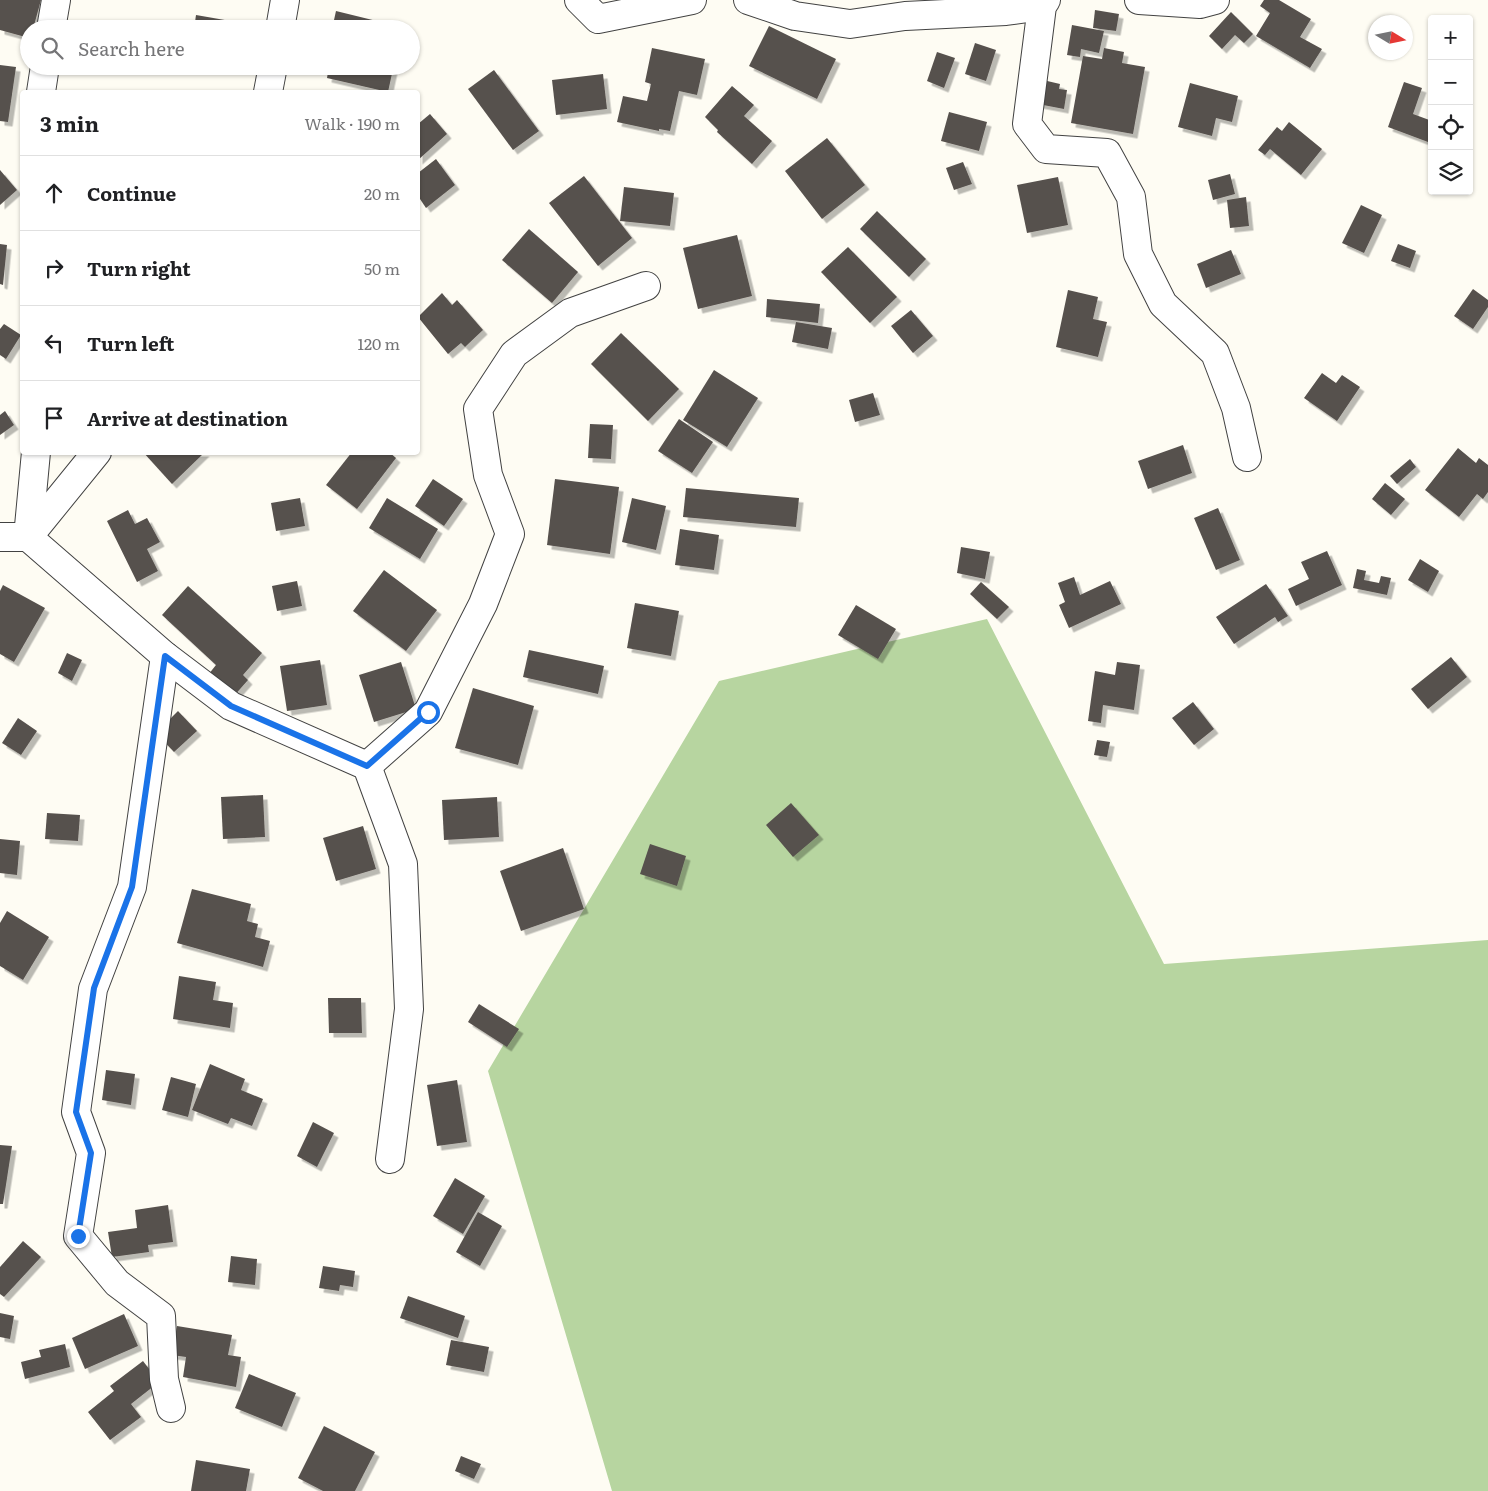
<!DOCTYPE html>
<html lang="en">
<head>
<meta charset="utf-8">
<style>
	:root { --surface:#fff; --page:#f6f6f6; --text:#202124; --muted:#757577; --line:#e0e0e0 }
	body { margin:0; font-family:Literata,serif; background:var(--page); color:var(--text) }
	.controls { position:absolute; right:15px; top:15px; display:grid; overflow:hidden; border-radius:5px; box-shadow:0 1px 4px #0004 }
	.controls button { width:45px; height:45px; display:grid; place-items:center; padding:0; border:0; border-bottom:1px solid var(--line); background:var(--surface); color:var(--text); font:25px sans-serif }
	.compass { position:absolute; left:1368px; top:15px; width:45px; height:45px; border-radius:50%; background:var(--surface); box-shadow:0 1px 4px #0004; rotate:100deg }
	.stop { position:absolute; width:15px; height:15px; margin:-11px; border:4px solid #1a73e8; border-radius:50%; background:#fff }
	.stop.end { background:#1a73e8; border-color:#fff; box-shadow:0 1px 5px #0008 }
	.list { margin:0; padding:0; list-style:none }
	h2 { display:flex; justify-content:space-between; align-items:center; height:65px; margin:0; padding:0 20px; font-size:21px }
	h2 small { font-size:16px; font-weight:400; color:var(--muted) }
	.list li { display:grid; grid-template-columns:32px 1fr auto; gap:15px; align-items:center; box-sizing:border-box; height:75px; padding:0 20px; border-top:1px solid var(--line) }
	.list b { display:block; font-size:19px; white-space:nowrap }
	.list em { font-size:16px; font-style:normal; color:var(--muted) }
	.icon { flex:none; width:28px; height:28px; fill:none; stroke:currentColor; stroke-width:2; stroke-linecap:round; stroke-linejoin:round }
	.map { position:relative; flex:none; width:1488px; height:1491px; overflow:hidden }
	.search { position:absolute; background:var(--surface); box-shadow:0 1px 4px #0004; left:20px; top:20px; width:400px; height:55px; display:flex; align-items:center; gap:12px; box-sizing:border-box; padding:0 18px; border-radius:28px; color:var(--muted); font-size:19px }
	.panel { position:absolute; background:var(--surface); box-shadow:0 1px 4px #0004; left:20px; top:90px; width:400px; height:365px; border-radius:5px }
	.map>svg:first-child { display:block }
	.forest { fill:#b7d5a0 }
	.building { fill:#57514d; filter:url(#shadow) }
	.lines { fill:none; stroke-linecap:round; stroke-linejoin:round }
	.minor-casing { stroke:#424242; stroke-width:30 }
	.minor { stroke:#fff; stroke-width:28 }
	.route { stroke:#1a73e8; stroke-width:6 }
</style>
</head>
<body>
<div class="map">
<svg width="1488" height="1491" viewBox="0 0 1488 1491">
	<defs>
		<filter id="shadow"><feDropShadow dx="4.5" dy="4.5" stdDeviation="0" flood-color="#0004"/></filter>
	</defs>
	<rect width="100%" height="100%" fill="#fefcf3"/>
	<!-- forest -->
	<polygon class="forest" points="987,619 1164,964 1488,940 1488,1491 612,1491 488,1071 719,681"/>
	<!-- building -->
	<g class="building">
		<polygon points="0,0 41,0 33,29 29,29 29,38 0,30"/>
		<polygon points="1264,0 1279,0 1311,19 1300,37 1322,49 1310,68 1256,36 1270,13 1260,6"/>
		<polygon points="1095,10 1119,14 1116,31 1093,28"/>
		<polygon points="336,11 405,28 405,29 332,29"/>
		<polygon points="1231,12 1253,34 1244,43 1235,35 1222,49 1209,36"/>
		<polygon points="196,15 242,23 241,29 194,29"/>
		<polygon points="1072,25 1104,31 1099,53 1081,49 1080,57 1067,55"/>
		<polygon points="769,26 836,59 817,99 749,66"/>
		<polygon points="975,43 996,50 986,81 965,74"/>
		<polygon points="652,48 705,59 697,95 679,91 670,131 659,129 659,131 617,122 623,96 647,101 651,84 645,82"/>
		<polygon points="1104,48 1124,52 1122,63 1145,67 1133,134 1071,123 1083,56 1102,59"/>
		<polygon points="937,52 955,58 944,88 927,81"/>
		<polygon points="0,65 16,67 8,122 0,121"/>
		<polygon points="329,66 382,66 393,69 388,92 327,78"/>
		<polygon points="494,70 539,131 513,150 468,89"/>
		<polygon points="603,74 607,109 556,115 552,80"/>
		<polygon points="1043,80 1060,84 1059,89 1067,90 1064,109 1038,104"/>
		<polygon points="1404,82 1422,88 1413,114 1432,121 1432,132 1428,142 1388,127"/>
		<polygon points="1190,83 1238,96 1232,122 1216,118 1212,136 1178,127"/>
		<polygon points="732,86 754,105 744,116 772,141 752,164 717,132 718,130 705,117"/>
		<polygon points="949,112 987,122 979,151 941,141"/>
		<polygon points="430,114 447,134 418,160 418,124"/>
		<polygon points="1289,122 1322,149 1301,175 1270,149 1265,155 1258,150 1277,127 1282,131"/>
		<polygon points="827,138 865,185 822,219 785,171"/>
		<polygon points="436,159 455,185 426,208 418,196 418,173"/>
		<polygon points="963,162 972,184 954,190 946,168"/>
		<polygon points="0,170 17,190 0,205"/>
		<polygon points="1230,174 1235,194 1213,200 1208,180"/>
		<polygon points="584,176 632,238 598,266 549,203"/>
		<polygon points="1058,177 1068,225 1027,233 1017,185"/>
		<polygon points="624,187 674,193 670,226 620,221"/>
		<polygon points="1246,197 1249,226 1230,228 1227,200"/>
		<polygon points="1361,205 1382,215 1364,253 1342,243"/>
		<polygon points="877,211 926,259 909,277 860,229"/>
		<polygon points="529,229 578,272 552,303 502,260"/>
		<polygon points="737,235 752,296 698,309 683,248"/>
		<polygon points="0,244 7,245 3,285 0,284"/>
		<polygon points="1398,244 1416,251 1410,268 1391,261"/>
		<polygon points="848,247 897,297 870,323 821,272"/>
		<polygon points="1231,250 1241,274 1206,288 1197,264"/>
		<polygon points="1473,289 1488,300 1488,307 1473,329 1454,316"/>
		<polygon points="1068,290 1098,297 1093,319 1107,322 1098,357 1056,347"/>
		<polygon points="442,293 452,305 457,300 483,330 465,347 461,343 448,354 418,317"/>
		<polygon points="767,299 820,304 818,323 766,317"/>
		<polygon points="911,310 933,336 913,353 891,326"/>
		<polygon points="796,322 832,328 828,349 792,342"/>
		<polygon points="4,324 21,335 6,359 0,355 0,329"/>
		<polygon points="621,333 679,389 648,421 591,364"/>
		<polygon points="714,370 758,398 727,447 683,420"/>
		<polygon points="1322,373 1336,383 1342,375 1360,387 1337,421 1304,398"/>
		<polygon points="873,393 880,415 855,422 849,400"/>
		<polygon points="5,411 14,425 0,435 0,415"/>
		<polygon points="679,419 713,442 692,473 658,451"/>
		<polygon points="590,424 613,425 611,459 588,458"/>
		<polygon points="1183,445 1192,473 1148,489 1138,461"/>
		<polygon points="1458,448 1476,463 1479,458 1488,465 1488,492 1483,499 1477,494 1459,517 1425,490"/>
		<polygon points="143,452 205,452 172,484"/>
		<polygon points="352,452 389,452 396,458 357,509 326,485"/>
		<polygon points="1410,459 1416,467 1397,484 1390,476"/>
		<polygon points="433,479 463,499 444,526 415,506"/>
		<polygon points="555,479 619,487 610,554 547,545"/>
		<polygon points="1385,483 1405,499 1391,515 1372,499"/>
		<polygon points="686,488 799,498 796,527 683,517"/>
		<polygon points="300,498 305,526 276,531 271,503"/>
		<polygon points="387,498 438,529 420,559 369,528"/>
		<polygon points="632,498 666,506 656,550 622,542"/>
		<polygon points="1218,508 1240,560 1216,570 1194,518"/>
		<polygon points="128,510 135,524 147,518 160,542 147,549 158,571 137,582 107,521"/>
		<polygon points="680,529 719,535 714,570 675,565"/>
		<polygon points="961,547 990,552 985,579 957,573"/>
		<polygon points="1327,551 1342,585 1296,606 1288,589 1309,579 1301,562"/>
		<polygon points="1420,559 1439,571 1428,592 1408,580"/>
		<polygon points="1357,569 1366,571 1364,580 1379,583 1381,576 1391,578 1387,595 1353,588"/>
		<polygon points="384,570 437,610 406,651 353,611"/>
		<polygon points="1074,577 1080,595 1110,581 1121,604 1069,628 1059,605 1065,602 1058,583"/>
		<polygon points="297,581 302,606 277,611 272,586"/>
		<polygon points="981,582 1009,607 997,619 970,594"/>
		<polygon points="1266,584 1288,616 1278,622 1275,617 1234,644 1216,617"/>
		<polygon points="3,585 45,608 14,662 0,654 0,591"/>
		<polygon points="188,586 262,653 243,675 248,680 233,697 208,675 216,665 162,615"/>
		<polygon points="635,603 679,611 671,656 627,648"/>
		<polygon points="856,605 896,629 878,659 838,635"/>
		<polygon points="529,650 604,666 598,694 523,677"/>
		<polygon points="67,653 82,660 72,681 58,673"/>
		<polygon points="1451,657 1467,677 1428,709 1411,689"/>
		<polygon points="320,660 327,705 287,711 280,666"/>
		<polygon points="401,662 416,709 374,722 359,675"/>
		<polygon points="1117,662 1140,665 1134,710 1103,705 1101,723 1088,721 1095,671 1115,675"/>
		<polygon points="473,688 534,706 518,765 455,748"/>
		<polygon points="1193,702 1214,729 1194,745 1172,718"/>
		<polygon points="178,711 197,731 174,752 156,733"/>
		<polygon points="18,718 37,731 21,755 2,743"/>
		<polygon points="1097,740 1110,742 1107,757 1094,755"/>
		<polygon points="263,795 265,837 223,839 221,797"/>
		<polygon points="497,797 499,837 444,840 442,800"/>
		<polygon points="791,803 819,835 793,857 766,825"/>
		<polygon points="47,813 80,815 78,841 45,839"/>
		<polygon points="363,826 376,869 336,881 323,838"/>
		<polygon points="0,839 20,841 17,875 0,873"/>
		<polygon points="650,844 686,856 677,886 640,874"/>
		<polygon points="563,848 584,909 521,931 500,871"/>
		<polygon points="192,889 251,904 247,921 258,924 255,937 270,941 263,967 177,943"/>
		<polygon points="7,911 49,937 23,980 0,966 0,923"/>
		<polygon points="179,976 216,982 213,1000 233,1003 230,1028 173,1019"/>
		<polygon points="328,998 361,998 362,1033 329,1033"/>
		<polygon points="479,1004 519,1029 507,1047 468,1022"/>
		<polygon points="210,1064 245,1079 241,1090 263,1099 252,1126 231,1118 228,1124 192,1110"/>
		<polygon points="106,1070 135,1074 131,1105 102,1100"/>
		<polygon points="171,1077 196,1084 188,1117 162,1110"/>
		<polygon points="457,1080 467,1142 437,1146 427,1085"/>
		<polygon points="313,1122 334,1133 317,1167 297,1156"/>
		<polygon points="0,1145 12,1146 3,1204 0,1204"/>
		<polygon points="455,1178 485,1196 463,1234 433,1216"/>
		<polygon points="168,1205 173,1242 148,1245 149,1252 112,1257 108,1232 137,1228 135,1210"/>
		<polygon points="478,1212 502,1226 480,1266 456,1252"/>
		<polygon points="23,1241 41,1257 4,1297 0,1294 0,1267"/>
		<polygon points="231,1256 257,1259 255,1285 228,1282"/>
		<polygon points="323,1266 355,1271 353,1287 340,1285 339,1291 319,1288"/>
		<polygon points="408,1296 465,1316 458,1338 400,1318"/>
		<polygon points="0,1313 14,1316 10,1339 0,1337"/>
		<polygon points="124,1314 138,1346 85,1369 72,1338"/>
		<polygon points="177,1326 232,1335 228,1355 241,1357 236,1387 183,1377 186,1357 172,1355"/>
		<polygon points="451,1340 489,1347 484,1372 446,1365"/>
		<polygon points="65,1344 70,1367 25,1379 21,1362 41,1357 39,1350"/>
		<polygon points="143,1361 159,1382 131,1404 141,1417 110,1440 88,1412 114,1391 110,1386"/>
		<polygon points="249,1374 296,1393 282,1427 235,1408"/>
		<polygon points="324,1426 375,1452 355,1491 323,1491 298,1478"/>
		<polygon points="461,1456 481,1464 474,1479 455,1471"/>
		<polygon points="196,1460 250,1469 246,1491 191,1491"/>
	</g>
	<g class="lines">
		<!-- minor casing -->
		<g class="minor-casing">
			<g id="minor">
				<polyline points="579,0 598,19 692,0"/>
				<polyline points="748,0 795,16 850,24 905,16 1006,11 1042,6"/>
				<polyline points="1046,0 1042,6 1027,124 1046,149 1107,153 1131,197 1138,254 1163,304 1215,353 1236,408 1247,457"/>
				<polyline points="1139,0 1200,4 1215,0"/>
				<polyline points="51,29 56,0"/>
				<polyline points="280,29 285,0"/>
				<polyline points="41,92 45,66"/>
				<polyline points="268,92 273,66"/>
				<polyline points="97,452 28,537 165,656 231,706 367,766 403,864 409,1009 390,1159"/>
				<polyline points="0,537 28,537 36,452"/>
				<polyline points="165,656 132,887 93,989 76,1112 91,1153 78,1236 117,1283 161,1316 164,1379 171,1408"/>
				<polyline points="367,766 428,712 483,604 510,534 488,475 478,409 514,354 570,313 646,286"/>
			</g>
		</g>
		<!-- minor -->
		<use href="#minor" class="minor"/>
	</g>
	<g class="lines">
		<!-- route -->
		<polyline class="route" points="78,1236 91,1153 76,1112 94,988 132,887 165,656 231,706 367,766 428,712"/>
	</g>
</svg>
<div class="controls">
<button>+</button>
<button>−</button>
<button><svg class="icon" aria-label="locate" viewBox="0 0 24 24"><circle cx="12" cy="12" r="6"/><path d="M12 2v4M12 18v4M2 12h4M18 12h4"/></svg></button>
<button><svg class="icon" aria-label="layers" viewBox="0 0 24 24"><path d="M12 4l9 5-9 5-9-5zM3 14l9 5 9-5"/></svg></button>
</div>
<svg class="compass" viewBox="-18 -18 36 36"><path d="M0-13l5 13h-10z" fill="#e53935"/><path d="M0 13l5-13h-10z" fill="#757577"/></svg>
<div class="stop" style="left:428px;top:712px"></div>
<div class="stop end" style="left:78px;top:1236px"></div>
<div class="search"><svg class="icon" aria-label="search" viewBox="0 0 24 24"><circle cx="10" cy="10" r="6"/><path d="M15 15l6 6"/></svg>Search here</div>
<section class="panel">
<h2>3 min<small>Walk · 190 m</small></h2>
<ul class="list">
<li><svg class="icon" aria-label="ahead" viewBox="0 0 24 24"><path d="M12 20V5M6 11l6-6 6 6"/></svg><div><b>Continue</b></div><em>20 m</em></li>
<li><svg class="icon" aria-label="right" viewBox="0 0 24 24"><path d="M7 20v-9h11M14 6l5 5-5 5"/></svg><div><b>Turn right</b></div><em>50 m</em></li>
<li><svg class="icon" aria-label="left" viewBox="0 0 24 24"><path d="M17 20v-9H6M10 6l-5 5 5 5"/></svg><div><b>Turn left</b></div><em>120 m</em></li>
<li><svg class="icon" aria-label="arrive" viewBox="0 0 24 24"><path d="M6 21V4h12l-3 4 3 4H6"/></svg><div><b>Arrive at destination</b></div></li>
</ul>
</section>
</div>
</body>
</html>
